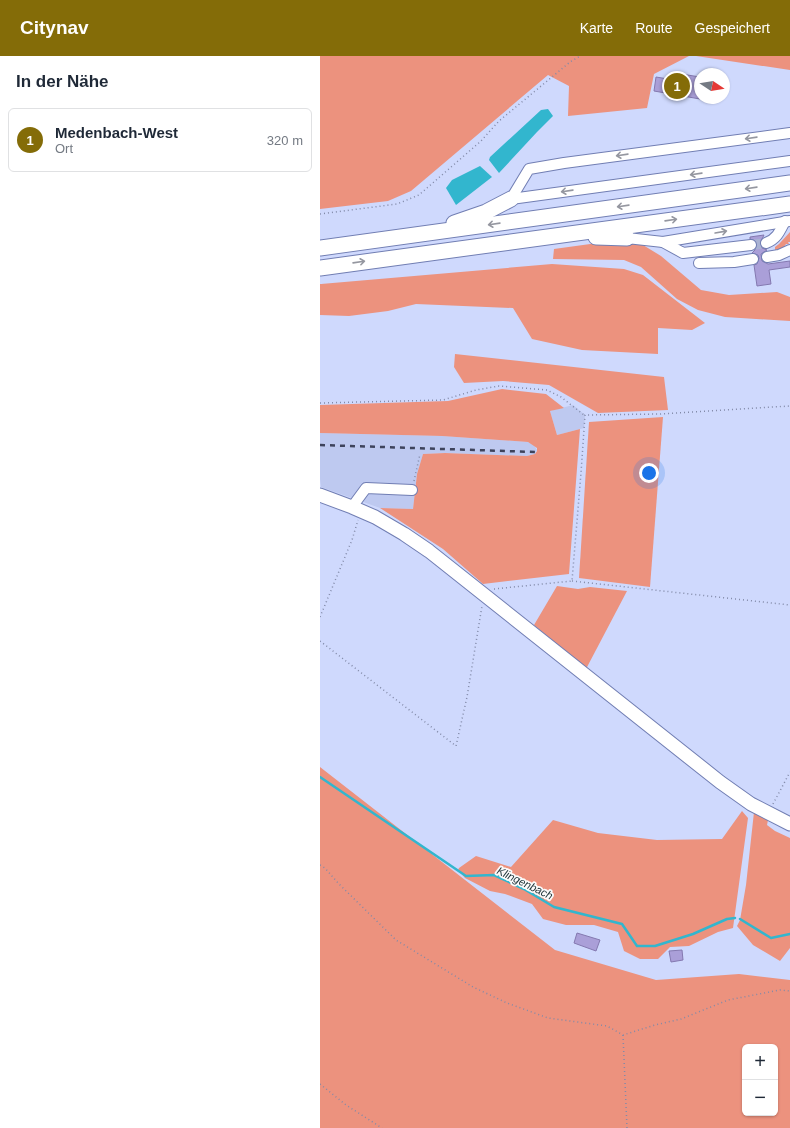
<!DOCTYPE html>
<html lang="de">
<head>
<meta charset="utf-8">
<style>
	:root { --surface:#fff; --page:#f6f6f7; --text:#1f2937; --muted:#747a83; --line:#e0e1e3; --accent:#846c08 }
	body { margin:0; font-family:Arial,sans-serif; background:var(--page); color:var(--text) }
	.controls { position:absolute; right:12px; bottom:12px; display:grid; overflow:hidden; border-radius:6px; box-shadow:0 1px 3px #0004 }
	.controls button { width:36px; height:36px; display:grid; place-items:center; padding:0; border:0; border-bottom:1px solid var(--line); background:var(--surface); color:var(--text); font:20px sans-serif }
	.compass { position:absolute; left:374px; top:12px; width:36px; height:36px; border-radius:50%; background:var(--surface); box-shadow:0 1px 3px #0004; rotate:102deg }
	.you { position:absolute; left:329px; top:417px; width:14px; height:14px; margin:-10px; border:3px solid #fff; border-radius:50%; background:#1a73e8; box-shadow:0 0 0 6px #1a73e833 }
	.badge { display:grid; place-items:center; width:26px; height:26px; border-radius:50%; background:var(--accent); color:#fff; font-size:13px; font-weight:700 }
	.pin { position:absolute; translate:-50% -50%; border:2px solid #fff; box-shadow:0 1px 4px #0006 }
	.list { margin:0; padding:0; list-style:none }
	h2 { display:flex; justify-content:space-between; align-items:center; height:52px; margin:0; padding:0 16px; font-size:17px }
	h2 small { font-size:13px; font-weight:400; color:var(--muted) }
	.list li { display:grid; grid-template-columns:26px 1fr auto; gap:12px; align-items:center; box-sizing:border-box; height:64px; margin:0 8px 8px; padding:0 8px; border:1px solid var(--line); border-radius:6px }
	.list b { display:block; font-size:15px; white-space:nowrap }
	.list p { margin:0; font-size:13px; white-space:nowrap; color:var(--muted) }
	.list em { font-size:13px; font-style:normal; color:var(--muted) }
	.map { position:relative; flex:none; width:470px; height:1072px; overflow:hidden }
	header { display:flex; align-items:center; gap:24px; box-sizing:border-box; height:56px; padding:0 20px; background:var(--accent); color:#fff }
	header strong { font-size:19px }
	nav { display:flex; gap:22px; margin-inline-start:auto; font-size:14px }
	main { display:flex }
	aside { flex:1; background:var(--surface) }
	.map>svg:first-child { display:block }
	.built { fill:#bec9f0 }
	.green { fill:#ec927e; fill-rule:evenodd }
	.water { fill:#32b6ce }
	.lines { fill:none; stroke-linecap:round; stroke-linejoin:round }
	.stream { stroke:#32b6ce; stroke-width:2.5 }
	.building { fill:#aa9fd8; stroke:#8479b0 }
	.minor-tunnel { stroke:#a9b2d3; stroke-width:10; stroke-dasharray:10 5; stroke-linecap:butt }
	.minor-casing { stroke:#717eb3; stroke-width:12 }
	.major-casing { stroke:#717eb3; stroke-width:15 }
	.highway-casing { stroke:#717eb3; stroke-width:17 }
	.path { stroke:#828aa8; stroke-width:1.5; stroke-dasharray:1 3; stroke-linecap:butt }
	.minor { stroke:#fff; stroke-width:10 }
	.major { stroke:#fff; stroke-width:13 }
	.highway { stroke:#fff; stroke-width:15 }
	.rail { stroke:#3e435c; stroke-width:2.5; stroke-dasharray:5 5; stroke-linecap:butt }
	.oneway { stroke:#9597a0 }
	.labels { text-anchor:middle; stroke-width:3.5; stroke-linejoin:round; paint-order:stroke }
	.water-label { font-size:11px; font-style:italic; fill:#1c3237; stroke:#fbfbfb }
</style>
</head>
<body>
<header>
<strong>Citynav</strong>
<nav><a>Karte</a><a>Route</a><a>Gespeichert</a></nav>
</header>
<main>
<aside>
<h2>In der Nähe<small></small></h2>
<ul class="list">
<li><span class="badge">1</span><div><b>Medenbach-West</b><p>Ort</p></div><em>320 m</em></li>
</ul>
</aside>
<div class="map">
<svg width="470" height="1072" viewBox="0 0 470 1072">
	<rect width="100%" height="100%" fill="#cfd9fd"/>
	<!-- built -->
	<g class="built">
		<polygon points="253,349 265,359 264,372 237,379 230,355"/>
		<polygon points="0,377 122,380 208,386 214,389 217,394 215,398 207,400 125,397 103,398 97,418 93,453 60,452 1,431 0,423"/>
	</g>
	<!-- green -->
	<g class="green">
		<polygon points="0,0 369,0 334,18 327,52 248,60 249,30 228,19 91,135 68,145 0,153"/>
		<polygon points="376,0 470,0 470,14"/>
		<polygon points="470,176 470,186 468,186 469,188 466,188 463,192 455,194 455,191 459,188"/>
		<polygon points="292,185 323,189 341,200 381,234 409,239 457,236 470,241 470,265 405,261 378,254 357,243 321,211 304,204 233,203 234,193"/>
		<polygon points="232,208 304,213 323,219 385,267 372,274 338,272 338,298 262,294 212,283 193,252 96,248 68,255 29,260 0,259 0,228 1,228"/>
		<polygon points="135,298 344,321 348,354 278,357 229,329 183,325 144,327 134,311"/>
		<polygon points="182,333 226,338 244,352 230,355 237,379 260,373 249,518 163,528 123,493 60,452 93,453 97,418 103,398 125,397 207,400 215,398 217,395 217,392 208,386 122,380 0,377 0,349 128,345"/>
		<polygon points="343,361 330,531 259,522 269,366"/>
		<polygon points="237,530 258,533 270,531 307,535 266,613 214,569"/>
		<path d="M0,711L235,894L336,924L419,918L470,924V1072H0ZM425,991H455V1057H425Z"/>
		<polygon points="422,755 428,762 413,872 398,876 369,890 350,891 338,903 320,903 304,895 298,876 274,869 246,869 223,863 212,848 185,838 170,835 145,822 138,814 139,812 156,800 191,811 233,764 278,777 337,784 402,783"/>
		<polygon points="434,756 448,764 447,769 455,775 470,782 470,892 460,905 433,889 417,870 420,864 426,829"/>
	</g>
	<!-- water -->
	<g class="water">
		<polygon points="228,53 233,60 217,76 179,117 169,104 170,101 221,54"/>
		<polygon points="160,110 172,121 136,149 126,132 132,124"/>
	</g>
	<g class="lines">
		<!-- stream -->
		<g class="stream">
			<polyline points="0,721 146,820 174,819 204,833 234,851 302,868 317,890 335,890 373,878 407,863 415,862"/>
			<polyline points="420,863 451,882 470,878"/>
		</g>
	</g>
	<!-- building -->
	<g class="building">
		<polygon points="355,17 380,21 380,43 334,35 336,21 354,24"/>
		<polygon points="444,179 440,187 442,192 447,194 441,198 442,205 448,208 470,205 470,211 449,214 451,228 437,230 434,209 437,208 439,202 438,199 432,197 437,192 437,188 436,185 430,183 430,181"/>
		<polygon points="257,877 280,884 276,895 254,887"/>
		<polygon points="362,894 363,904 351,906 349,895"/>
	</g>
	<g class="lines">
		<!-- minor-tunnel -->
		<polyline class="minor-tunnel" points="431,189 446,187"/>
		<!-- minor casing -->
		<g class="minor-casing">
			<g id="minor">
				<polyline points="191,143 209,113 244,107 470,77"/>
				<polyline points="191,143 470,105"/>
				<polyline points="307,182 343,186 470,165"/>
				<polyline points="343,186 363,197 431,189"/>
				<path d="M446,187C457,183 460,175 465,165"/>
				<polyline points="447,201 459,199 470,194"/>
				<polyline points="379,207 414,206 433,203"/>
				<polyline points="32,451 46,432 92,434"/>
			</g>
		</g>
		<!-- major casing -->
		<g class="major-casing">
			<polyline id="major" points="0,439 32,451 55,461 84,478 109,495 400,726 431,748 470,768"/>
		</g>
		<!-- highway casing -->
		<g class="highway-casing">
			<g id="highway">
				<polyline points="134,167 166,156 191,143"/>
				<polyline points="276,181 307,182"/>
				<polyline points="0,192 470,127"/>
				<polyline points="0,212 470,148"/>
			</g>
		</g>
		<!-- path -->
		<g class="path">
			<polyline points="0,158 77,148 99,139 161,85 179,65 250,6 260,0"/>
			<polyline points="0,347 123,344 156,334 179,330 227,334 241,341 264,359"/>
			<polyline points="94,425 100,398"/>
			<polyline points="252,525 470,549"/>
			<polyline points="174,533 252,525 261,417 265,359 340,358 470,350"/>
			<polyline points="0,561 32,484 38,464"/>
			<polyline points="0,585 136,690 147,641 162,550"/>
			<polyline points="453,748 470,716"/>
			<polyline points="0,809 5,812 19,828 76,884 153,931 187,947 228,962 287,970 303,979 335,969 361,963 408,944 460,934 470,935"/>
			<polyline points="303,979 307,1072"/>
			<polyline points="0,1028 26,1049 62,1072"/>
		</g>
		<!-- minor -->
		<use href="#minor" class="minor"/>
		<!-- major -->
		<use href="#major" class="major"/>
		<!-- highway -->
		<use href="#highway" class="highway"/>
		<!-- rail -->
		<polyline class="rail" points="0,389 216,396"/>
	</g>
	<!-- one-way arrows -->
	<defs><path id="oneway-shaft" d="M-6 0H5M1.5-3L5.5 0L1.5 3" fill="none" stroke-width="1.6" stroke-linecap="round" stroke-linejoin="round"/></defs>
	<g class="oneway">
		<use href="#oneway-shaft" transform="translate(431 82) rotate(172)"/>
		<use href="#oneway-shaft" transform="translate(302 99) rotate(172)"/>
		<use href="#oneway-shaft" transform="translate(376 118) rotate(172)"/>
		<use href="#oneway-shaft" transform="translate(431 132) rotate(172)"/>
		<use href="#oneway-shaft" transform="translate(247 135) rotate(172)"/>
		<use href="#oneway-shaft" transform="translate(303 150) rotate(172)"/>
		<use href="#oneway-shaft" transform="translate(351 164) rotate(-8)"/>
		<use href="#oneway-shaft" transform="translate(174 168) rotate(172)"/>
		<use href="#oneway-shaft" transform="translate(401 176) rotate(-10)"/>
		<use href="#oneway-shaft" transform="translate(39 206) rotate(-8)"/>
	</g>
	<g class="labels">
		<!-- water labels -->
		<g class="water-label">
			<text transform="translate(205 827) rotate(26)" y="4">Klingenbach</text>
		</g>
	</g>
</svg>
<div class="controls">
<button>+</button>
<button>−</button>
</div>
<svg class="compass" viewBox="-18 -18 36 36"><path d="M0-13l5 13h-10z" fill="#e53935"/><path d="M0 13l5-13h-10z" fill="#747a83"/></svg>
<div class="you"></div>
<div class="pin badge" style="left:357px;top:30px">1</div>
</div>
</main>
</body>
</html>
